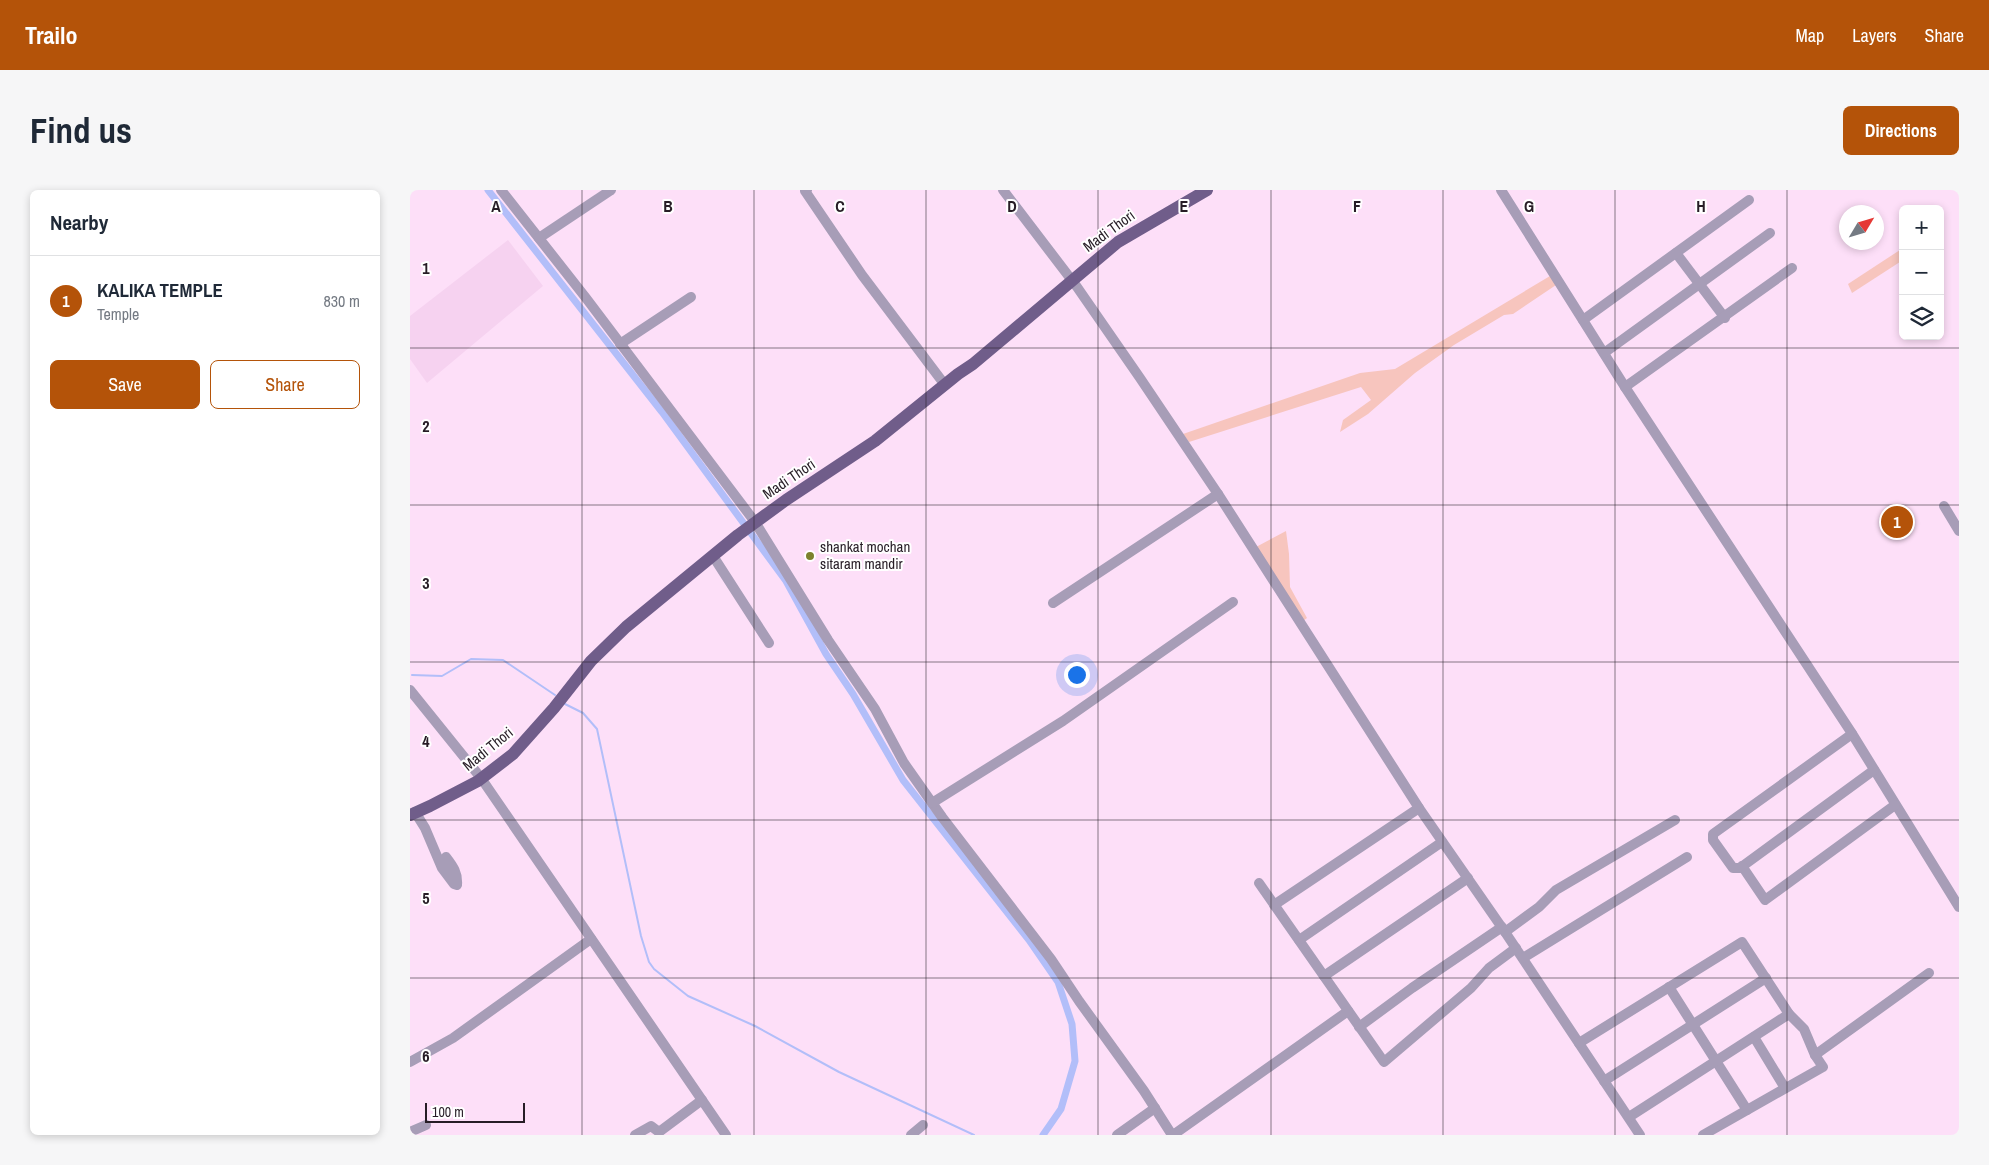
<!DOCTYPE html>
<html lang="en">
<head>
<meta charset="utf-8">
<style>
	:root { --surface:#fff; --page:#f6f6f7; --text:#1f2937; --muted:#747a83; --line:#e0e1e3; --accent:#b45309 }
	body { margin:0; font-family:"Archivo Narrow",sans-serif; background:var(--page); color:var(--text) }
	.controls { position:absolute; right:15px; top:15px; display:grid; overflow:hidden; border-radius:8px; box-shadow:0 2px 8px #0003 }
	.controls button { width:45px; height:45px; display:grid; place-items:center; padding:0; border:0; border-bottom:1px solid var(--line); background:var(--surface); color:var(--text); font:25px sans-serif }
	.compass { position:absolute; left:1429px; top:15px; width:45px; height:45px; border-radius:50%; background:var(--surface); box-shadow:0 2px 8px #0003; rotate:52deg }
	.scale { position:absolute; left:15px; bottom:12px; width:100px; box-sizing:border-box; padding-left:5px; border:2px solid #271d26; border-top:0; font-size:14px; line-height:18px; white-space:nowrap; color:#271d26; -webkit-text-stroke:4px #fff; paint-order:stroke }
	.you { position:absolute; left:666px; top:484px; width:18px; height:18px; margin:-12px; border:4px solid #fff; border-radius:50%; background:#1a73e8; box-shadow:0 0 0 8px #1a73e833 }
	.badge { display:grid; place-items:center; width:32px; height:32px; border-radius:50%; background:var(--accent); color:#fff; font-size:16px; font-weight:700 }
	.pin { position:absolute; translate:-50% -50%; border:2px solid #fff; box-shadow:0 1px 5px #0006 }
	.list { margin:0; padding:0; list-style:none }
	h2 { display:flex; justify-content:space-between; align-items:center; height:65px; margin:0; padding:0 20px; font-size:21px }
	h2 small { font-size:16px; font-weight:400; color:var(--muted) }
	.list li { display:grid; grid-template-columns:32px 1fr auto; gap:15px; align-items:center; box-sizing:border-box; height:90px; padding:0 20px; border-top:1px solid var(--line) }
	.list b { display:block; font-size:19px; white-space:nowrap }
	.list p { margin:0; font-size:16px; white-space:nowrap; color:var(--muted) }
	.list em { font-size:16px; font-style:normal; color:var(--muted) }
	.actions { display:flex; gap:10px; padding:15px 20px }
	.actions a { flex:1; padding:11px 0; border:1px solid var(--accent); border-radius:8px; text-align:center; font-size:18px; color:var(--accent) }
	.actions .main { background:var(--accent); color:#fff }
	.icon { flex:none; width:28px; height:28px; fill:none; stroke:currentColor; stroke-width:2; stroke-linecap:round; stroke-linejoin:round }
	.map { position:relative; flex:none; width:1549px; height:945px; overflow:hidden; border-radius:8px }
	header { display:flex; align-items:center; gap:30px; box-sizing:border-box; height:70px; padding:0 25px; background:var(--accent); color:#fff }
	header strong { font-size:24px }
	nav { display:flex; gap:28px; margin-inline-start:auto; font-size:18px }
	.intro { display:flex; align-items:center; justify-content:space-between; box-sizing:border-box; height:120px; padding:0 30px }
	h1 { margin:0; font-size:35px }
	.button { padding:12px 22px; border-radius:8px; background:var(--accent); color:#fff; font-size:18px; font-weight:700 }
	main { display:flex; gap:30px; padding:0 30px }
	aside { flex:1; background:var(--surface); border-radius:8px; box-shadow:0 2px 8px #0003 }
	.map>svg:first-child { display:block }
	.built { fill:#f6d2f0 }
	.green { fill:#f7c5be }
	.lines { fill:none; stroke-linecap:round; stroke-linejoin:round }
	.stream { stroke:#b2bef9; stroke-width:2 }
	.canal { stroke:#b2bef9; stroke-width:7 }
	.minor { stroke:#a79db7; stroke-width:10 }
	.major { stroke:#705d8a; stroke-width:12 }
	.grid { fill:none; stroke:#271d26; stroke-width:1; stroke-opacity:0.55 }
	.poi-dot { fill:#7c822d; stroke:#fff; stroke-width:2 }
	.labels { text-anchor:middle; stroke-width:4; stroke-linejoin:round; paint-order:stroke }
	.street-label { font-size:15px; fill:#271d26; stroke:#fff }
	.poi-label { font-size:15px; fill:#271d26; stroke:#fff; text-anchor:start }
	.grid-label { font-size:16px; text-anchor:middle; font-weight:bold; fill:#271d26; stroke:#fff; stroke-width:4; stroke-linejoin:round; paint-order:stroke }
</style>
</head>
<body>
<header>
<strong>Trailo</strong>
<nav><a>Map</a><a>Layers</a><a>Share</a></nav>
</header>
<div class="intro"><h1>Find us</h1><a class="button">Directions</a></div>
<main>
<aside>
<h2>Nearby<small></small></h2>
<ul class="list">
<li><span class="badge">1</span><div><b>KALIKA TEMPLE</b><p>Temple</p></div><em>830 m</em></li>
</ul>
<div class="actions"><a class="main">Save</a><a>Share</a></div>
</aside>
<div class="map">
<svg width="1549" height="945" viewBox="0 0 1549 945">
	<rect width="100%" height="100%" fill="#fddff8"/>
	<!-- built -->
	<polygon class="built" points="98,50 133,96 17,193 0,169 0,126"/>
	<!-- green -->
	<g class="green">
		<polygon points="1493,58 1493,70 1442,103 1438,94"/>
		<polygon points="1140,86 1146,95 1103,124 1094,125 1044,155 1005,183 958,224 930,242 933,230 961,210 951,197 779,252 773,244 950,183 985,179"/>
		<polygon points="876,341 879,364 880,397 897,428 893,431 846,357"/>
	</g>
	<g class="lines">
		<!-- stream -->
		<g class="stream">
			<polyline points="2,485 32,486 61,469 93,470 145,505"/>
			<polyline points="155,514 173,523 187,539 231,746 239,772 244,779 278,806 345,836 429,882 564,945"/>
		</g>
		<!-- canal -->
		<polyline class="canal" points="78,0 252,222 376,391 416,464 443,504 493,590 619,750 648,792 662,834 665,871 651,919 633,945"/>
		<!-- minor -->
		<g class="minor">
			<polyline points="91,0 176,108 345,332 418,450 465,519 494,573 532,627 641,769 669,811 734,901 762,945"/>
			<polyline points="397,0 395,1 452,85 535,195"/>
			<polyline points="593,0 667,97 730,188 808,304 1009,618 1095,742 1230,945"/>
			<polyline points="1091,0 1215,197 1441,542 1549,717"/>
			<polyline points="129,48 201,0"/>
			<polyline points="1266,63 1315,128"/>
			<polyline points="1173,130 1339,10"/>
			<polyline points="210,154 281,107"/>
			<polyline points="1194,163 1360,43"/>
			<polyline points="1215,197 1382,78"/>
			<polyline points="1534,316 1549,341"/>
			<polyline points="303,366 359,453"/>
			<polyline points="643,413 808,304"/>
			<polyline points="0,500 71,588 316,945"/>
			<polyline points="1442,544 1303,644 1303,650 1323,678 1330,678 1464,580"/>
			<polyline points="522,613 653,531 823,412"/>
			<path d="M5,622L15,638L32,678L44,694L47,695C48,683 43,676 36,667"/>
			<polyline points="1332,676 1355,710 1485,615"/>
			<polyline points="849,693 974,872 1061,798 1079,778 1106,758"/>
			<polyline points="864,715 1009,618"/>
			<polyline points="1095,742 1129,717 1146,700 1265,630"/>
			<polyline points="889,750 1032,652"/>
			<polyline points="1113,768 1277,667"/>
			<polyline points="914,786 1058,688"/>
			<polyline points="1259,797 1337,920"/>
			<polyline points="949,837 1002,798 1092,737"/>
			<polyline points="1344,847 1375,898"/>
			<polyline points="1169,853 1332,752 1379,824 1394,839 1405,865 1413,877 1293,945"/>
			<polyline points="1405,865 1519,783"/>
			<polyline points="0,872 43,848 181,749"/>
			<polyline points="1194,891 1356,788"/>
			<polyline points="1219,927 1379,824"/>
			<polyline points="0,942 16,935"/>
			<polyline points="225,945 241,936 249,942 292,910"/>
			<polyline points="501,945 513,935"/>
			<polyline points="707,945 745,918"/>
			<polyline points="763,945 938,821"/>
		</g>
		<!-- major -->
		<polyline class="major" points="0,625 20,616 68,591 103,564 144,518 181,471 216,437 328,345 376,310 465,251 548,184 563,174 708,52 797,0"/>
	</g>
	<!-- grid -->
	<path class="grid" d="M172,0V945M344,0V945M516,0V945M688,0V945M861,0V945M1033,0V945M1205,0V945M1377,0V945M0,158H1549M0,315H1549M0,472H1549M0,630H1549M0,788H1549"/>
	<!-- markers -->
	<circle class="poi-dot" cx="400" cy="366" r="5"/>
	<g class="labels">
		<!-- street labels -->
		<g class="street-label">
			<text transform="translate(699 41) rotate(-36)" y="5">Madi Thori</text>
			<text transform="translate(379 289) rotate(-34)" y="5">Madi Thori</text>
			<text transform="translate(78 559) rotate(-39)" y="5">Madi Thori</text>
		</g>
		<!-- poi labels -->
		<g class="poi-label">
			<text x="410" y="362">shankat mochan<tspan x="410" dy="17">sitaram mandir</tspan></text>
		</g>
	</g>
	<g class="grid-label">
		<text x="86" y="22">A</text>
		<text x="258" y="22">B</text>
		<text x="430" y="22">C</text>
		<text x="602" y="22">D</text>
		<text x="774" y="22">E</text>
		<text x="947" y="22">F</text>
		<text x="1119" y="22">G</text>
		<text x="1291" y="22">H</text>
		<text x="16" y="84">1</text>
		<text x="16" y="242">2</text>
		<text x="16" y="399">3</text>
		<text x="16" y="557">4</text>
		<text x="16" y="714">5</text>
		<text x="16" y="872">6</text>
	</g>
</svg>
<div class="controls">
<button>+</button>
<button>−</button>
<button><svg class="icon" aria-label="layers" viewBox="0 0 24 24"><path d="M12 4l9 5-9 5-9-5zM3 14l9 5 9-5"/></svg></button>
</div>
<svg class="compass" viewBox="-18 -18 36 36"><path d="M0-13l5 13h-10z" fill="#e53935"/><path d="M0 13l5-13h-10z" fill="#747a83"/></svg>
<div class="scale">100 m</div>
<div class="you"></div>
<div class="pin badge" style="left:1487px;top:332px">1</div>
</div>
</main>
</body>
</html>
